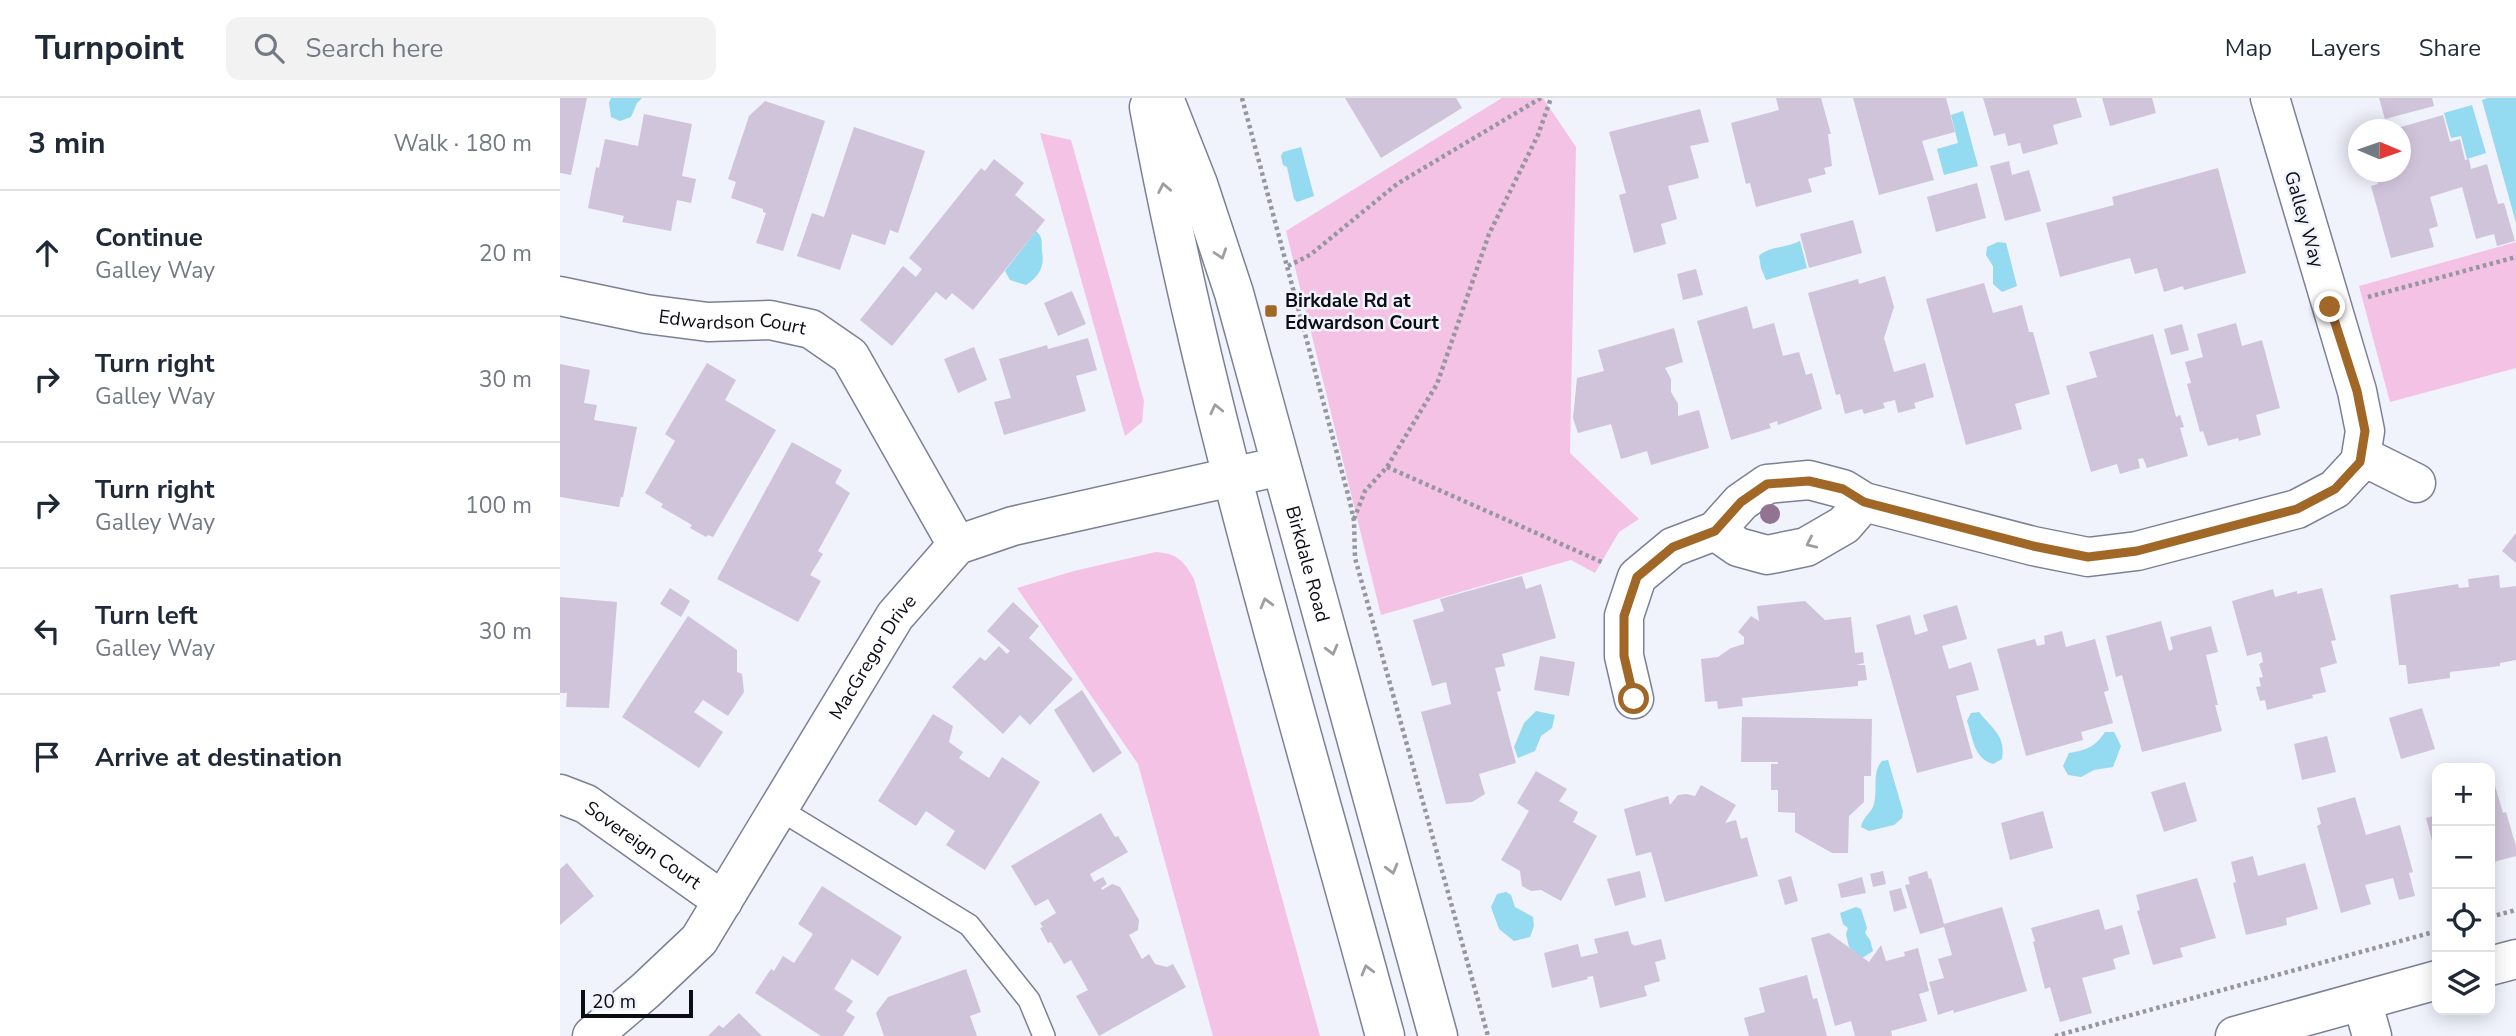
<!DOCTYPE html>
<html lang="en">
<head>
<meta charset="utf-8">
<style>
	:root { --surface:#fff; --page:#f2f2f3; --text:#1f2937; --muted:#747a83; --line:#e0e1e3 }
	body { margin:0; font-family:"Nunito Sans",sans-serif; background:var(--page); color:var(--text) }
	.controls { position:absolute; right:21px; bottom:21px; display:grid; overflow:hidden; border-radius:14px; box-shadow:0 4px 18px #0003 }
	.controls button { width:63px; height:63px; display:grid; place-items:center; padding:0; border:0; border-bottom:2px solid var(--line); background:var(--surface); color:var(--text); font:35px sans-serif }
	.compass { position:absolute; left:1788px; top:21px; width:63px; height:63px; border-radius:50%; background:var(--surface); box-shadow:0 4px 18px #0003; rotate:92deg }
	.scale { position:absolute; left:21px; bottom:18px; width:112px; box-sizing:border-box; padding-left:7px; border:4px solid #0b0c14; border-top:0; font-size:19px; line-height:24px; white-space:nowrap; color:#0b0c14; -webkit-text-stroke:5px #f0f2fc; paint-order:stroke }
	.stop { position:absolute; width:21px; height:21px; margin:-16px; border:5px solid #a16727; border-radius:50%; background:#fff }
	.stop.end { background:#a16727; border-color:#fff; box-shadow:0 2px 7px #0008 }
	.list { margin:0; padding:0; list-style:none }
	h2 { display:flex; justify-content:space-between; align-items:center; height:91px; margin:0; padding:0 28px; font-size:30px }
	h2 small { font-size:23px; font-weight:400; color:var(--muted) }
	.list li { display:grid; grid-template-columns:46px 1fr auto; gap:21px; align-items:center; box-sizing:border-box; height:126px; padding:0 28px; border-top:2px solid var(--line) }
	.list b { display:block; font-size:26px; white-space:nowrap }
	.list p { margin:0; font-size:23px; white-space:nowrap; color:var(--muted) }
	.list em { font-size:23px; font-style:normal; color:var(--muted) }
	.icon { flex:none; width:38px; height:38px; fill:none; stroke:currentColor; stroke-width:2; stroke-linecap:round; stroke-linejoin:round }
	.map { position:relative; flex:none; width:1956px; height:938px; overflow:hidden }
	header { display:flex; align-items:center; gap:42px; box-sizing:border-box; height:98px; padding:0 35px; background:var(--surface); border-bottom:2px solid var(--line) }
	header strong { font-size:33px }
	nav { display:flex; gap:38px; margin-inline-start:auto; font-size:24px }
	.search { width:490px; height:63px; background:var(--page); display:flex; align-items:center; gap:18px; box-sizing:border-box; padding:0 24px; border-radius:14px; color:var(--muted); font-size:26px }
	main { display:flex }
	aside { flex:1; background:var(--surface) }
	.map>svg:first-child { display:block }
	.green { fill:#f4c2e5 }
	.water { fill:#94daf0 }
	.building { fill:#d0c4db }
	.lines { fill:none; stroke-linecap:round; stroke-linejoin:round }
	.lane-casing { stroke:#7c8096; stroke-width:24 }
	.street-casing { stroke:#7c8096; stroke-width:41 }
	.primary-casing { stroke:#7c8096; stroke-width:41 }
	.path { stroke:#95969f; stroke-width:4.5; stroke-dasharray:3.5 3.5; stroke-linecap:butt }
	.lane { stroke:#fff; stroke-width:21 }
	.street { stroke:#fff; stroke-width:38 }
	.primary { stroke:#fff; stroke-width:38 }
	.tree { fill:#937392 }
	.oneway { stroke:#9d9ea1 }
	.route { stroke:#a16727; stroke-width:9 }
	.poi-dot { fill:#a16727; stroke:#f0f2fc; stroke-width:2.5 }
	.labels { text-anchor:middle; stroke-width:5; stroke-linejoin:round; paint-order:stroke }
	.street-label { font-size:19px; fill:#0b0c14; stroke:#f0f2fc }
	.poi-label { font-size:19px; font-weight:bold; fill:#0b0c14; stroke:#f0f2fc; text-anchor:start }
</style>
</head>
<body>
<header>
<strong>Turnpoint</strong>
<div class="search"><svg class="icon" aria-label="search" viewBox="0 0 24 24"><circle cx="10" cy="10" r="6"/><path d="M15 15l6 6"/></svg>Search here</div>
<nav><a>Map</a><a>Layers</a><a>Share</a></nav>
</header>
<main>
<aside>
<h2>3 min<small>Walk · 180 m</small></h2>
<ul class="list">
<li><svg class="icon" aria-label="ahead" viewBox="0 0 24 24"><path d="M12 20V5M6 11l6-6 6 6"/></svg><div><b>Continue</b><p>Galley Way</p></div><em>20 m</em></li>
<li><svg class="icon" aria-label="right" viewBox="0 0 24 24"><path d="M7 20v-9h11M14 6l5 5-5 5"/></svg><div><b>Turn right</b><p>Galley Way</p></div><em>30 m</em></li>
<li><svg class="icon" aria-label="right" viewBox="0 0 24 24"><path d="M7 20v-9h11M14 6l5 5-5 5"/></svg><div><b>Turn right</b><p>Galley Way</p></div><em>100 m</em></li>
<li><svg class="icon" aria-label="left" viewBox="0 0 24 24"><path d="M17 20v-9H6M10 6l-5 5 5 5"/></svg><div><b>Turn left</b><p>Galley Way</p></div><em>30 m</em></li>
<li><svg class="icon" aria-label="arrive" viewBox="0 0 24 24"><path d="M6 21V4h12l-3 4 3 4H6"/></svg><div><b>Arrive at destination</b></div></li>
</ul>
</aside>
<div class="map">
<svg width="1956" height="938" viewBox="0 0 1956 938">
	<rect width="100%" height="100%" fill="#f0f2fc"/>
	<!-- green -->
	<g class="green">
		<polygon points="942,0 983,0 1016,49 1010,355 1079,421 1059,434 1035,475 1011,462 821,517 726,133"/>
		<polygon points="480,35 511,42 584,303 582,324 565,338"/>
		<polygon points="1956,144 1956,270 1830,304 1799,188"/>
		<path d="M596,454C618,456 623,462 634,481L760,938H653L578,666L457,490L514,473Z"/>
	</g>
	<!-- water -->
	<g class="water">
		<polygon points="51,0 82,0 77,5 71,19 60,23 51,19 49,5"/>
		<polygon points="1928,0 1956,0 1956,125 1922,2"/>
		<polygon points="1912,7 1926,55 1907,61 1901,38 1891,40 1884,15"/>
		<polygon points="1403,13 1418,68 1384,77 1377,51 1398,45 1391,17"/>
		<polygon points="741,49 754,98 737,104 734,101 727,69 723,67 721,58 723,54"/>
		<path d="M476,133C484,140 481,145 482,154C485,168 479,179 466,187L450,182L445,173Z"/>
		<path d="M1240,143L1247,170L1206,182L1201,170L1199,158C1209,148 1227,150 1240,143Z"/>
		<polygon points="1438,144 1446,145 1457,188 1442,194 1433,186 1433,168 1426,157 1427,149"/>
		<polygon points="976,613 995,617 992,630 981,638 975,653 958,660 954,649 964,625"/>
		<path d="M1419,614C1432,631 1446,637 1442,661L1433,666C1413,660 1413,639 1407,623L1411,615Z"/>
		<path d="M1545,634H1554L1561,648L1553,669L1534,672L1521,679L1508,677L1503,668L1509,655C1527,652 1535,649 1545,634Z"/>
		<path d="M1328,662L1343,713L1342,720L1334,727L1309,733L1301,729C1303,719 1309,717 1313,709C1319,694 1311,675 1322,663Z"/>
		<polygon points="946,794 951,797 955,809 973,819 974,828 970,839 954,843 939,831 931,809 937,796"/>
		<polygon points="1296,809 1301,811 1307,830 1305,835 1310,842 1313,853 1302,860 1289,849 1286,836 1288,830 1283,826 1280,815"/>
	</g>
	<!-- building -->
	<g class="building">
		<polygon points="0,0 27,0 11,77 0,75"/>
		<polygon points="785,0 896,0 902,10 821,60"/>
		<polygon points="1216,0 1261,0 1271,36 1268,36 1272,68 1264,70 1266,76 1248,81 1252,94 1196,109 1190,85 1186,86 1171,25 1219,12"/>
		<polygon points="1293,0 1386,0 1395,34 1362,43 1374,82 1319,97"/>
		<polygon points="1423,0 1516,0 1522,19 1493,27 1498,46 1463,56 1460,45 1448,48 1445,35 1434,38"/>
		<polygon points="1542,0 1592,0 1596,15 1550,28"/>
		<polygon points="1819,0 1872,0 1874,8 1825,21"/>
		<polygon points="205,3 265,23 223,153 196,145 206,115 203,114 203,111 171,100 176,84 168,81 189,18"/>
		<polygon points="1140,11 1149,44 1130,48 1139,80 1108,88 1117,121 1101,126 1106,146 1074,155 1059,97 1066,95 1049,34"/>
		<polygon points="84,16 132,26 122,78 136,81 131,105 117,102 111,133 62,124 64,118 28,110 36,69 39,70 45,41 78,48"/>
		<polygon points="1883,17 1890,44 1900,41 1905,62 1909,61 1911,71 1927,66 1938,106 1944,105 1955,143 1937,148 1934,136 1916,141 1902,89 1870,99 1878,128 1869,131 1874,149 1831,160 1811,88 1818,86 1814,74 1840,74 1840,32 1834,31"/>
		<polygon points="294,29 365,53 338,135 330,132 325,147 292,136 280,172 237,158 252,115 264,119"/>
		<polygon points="434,61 464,85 455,97 485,122 413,212 392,195 386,202 376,194 332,248 300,222 343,168 356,179 362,171 349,160 421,70 425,73"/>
		<polygon points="1449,63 1452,77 1469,72 1481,113 1445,123 1430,68"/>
		<polygon points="1658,70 1686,175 1624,192 1623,188 1604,194 1597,170 1575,176 1570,160 1500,179 1486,125 1554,107 1552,99"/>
		<polygon points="1417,85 1426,120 1376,134 1367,99"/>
		<polygon points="1293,122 1302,155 1249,170 1240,136"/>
		<polygon points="1136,171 1143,197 1123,202 1117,176"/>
		<polygon points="1325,178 1334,209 1324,240 1334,274 1365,265 1374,299 1354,305 1356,310 1338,315 1335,302 1323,305 1325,310 1304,316 1302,311 1285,316 1280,296 1276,297 1248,195 1298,181 1299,186"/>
		<polygon points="1424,185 1433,215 1462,207 1469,234 1473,234 1490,296 1455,306 1462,331 1406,347 1366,201"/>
		<polygon points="512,193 526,226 498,238 484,205"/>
		<polygon points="1187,208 1193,231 1214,225 1223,258 1239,254 1246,277 1252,275 1262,311 1218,327 1217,323 1209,326 1211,330 1171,342 1137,223"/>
		<polygon points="1676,225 1682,248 1702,242 1720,310 1696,317 1701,337 1679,343 1678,340 1648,348 1643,333 1640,334 1627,286 1631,285 1625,264 1643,259 1637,236"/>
		<polygon points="1622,226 1629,252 1611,257 1604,231"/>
		<polygon points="1114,230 1123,264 1105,270 1111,281 1111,294 1118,306 1118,318 1139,312 1149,350 1091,367 1087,353 1061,361 1051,326 1018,335 1013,320 1017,280 1044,273 1038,252"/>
		<polygon points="1593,236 1616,319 1620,317 1624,329 1620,330 1628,358 1587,370 1583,360 1578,361 1580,370 1560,376 1557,366 1531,374 1506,288 1537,279 1529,254"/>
		<polygon points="528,240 537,272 516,278 526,313 444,337 434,304 451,300 439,261 487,247 488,251"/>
		<polygon points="414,249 427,282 398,295 384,261"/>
		<polygon points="147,265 176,282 165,302 216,332 153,439 148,437 146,439 130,430 132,427 101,409 103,406 85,395 115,343 105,336"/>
		<polygon points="0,266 30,272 24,305 37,307 34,322 77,329 63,399 61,399 59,409 0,399"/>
		<polygon points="232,344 282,372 275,385 290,395 258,453 263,456 250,477 261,483 238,524 157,481"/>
		<polygon points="1956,435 1956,465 1942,453"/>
		<polygon points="1939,477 1940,490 1956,488 1956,562 1940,565 1940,568 1890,574 1890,580 1848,586 1846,567 1839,567 1830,497 1898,486 1899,490 1909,489 1908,481"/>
		<polygon points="962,478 966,491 981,486 996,540 942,556 945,568 935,570 941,593 937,594 956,665 919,676 925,696 912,704 886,706 861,614 891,606 886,584 872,588 853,522 884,513 880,501"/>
		<polygon points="110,490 130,503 121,519 100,506"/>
		<polygon points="1762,490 1776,542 1771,543 1777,565 1760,570 1766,594 1752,597 1753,600 1707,612 1705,602 1700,603 1696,589 1701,588 1699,580 1703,579 1699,566 1703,564 1701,554 1687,558 1672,503 1713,491 1715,499 1737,493 1737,496"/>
		<polygon points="0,499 57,504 49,610 6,609 7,595 0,595"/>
		<polygon points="1245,503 1265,522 1291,519 1295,555 1303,554 1304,565 1296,567 1305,567 1307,582 1298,583 1298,588 1182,600 1183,608 1158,611 1157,603 1145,604 1141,561 1158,559 1171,550 1184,546 1184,539 1178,534 1191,518 1199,523 1197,508"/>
		<polygon points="453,504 479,528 469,540 513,581 470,627 460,617 443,636 392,589 420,559 425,563 439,548 447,556 450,553 427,533"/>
		<polygon points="1397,507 1407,541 1382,548 1389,571 1411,564 1419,592 1396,598 1413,660 1357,675 1316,527 1350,517 1355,537 1368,533 1363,517"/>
		<polygon points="128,518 177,552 177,574 182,576 184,594 168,618 143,602 134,614 163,634 139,670 62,619"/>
		<polygon points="1601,523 1609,553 1613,551 1610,539 1651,528 1658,554 1646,557 1658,607 1655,607 1662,633 1582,654 1562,577 1556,579 1546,538"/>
		<polygon points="1502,533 1506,549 1535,541 1549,592 1544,594 1553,625 1521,634 1523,642 1466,658 1437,551 1475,541 1477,548 1485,546 1484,538"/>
		<polygon points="980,558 1015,564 1009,598 974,592"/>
		<polygon points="522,592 562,655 533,675 494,612"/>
		<polygon points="1862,610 1875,651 1841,661 1829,620"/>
		<polygon points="373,616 393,628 389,644 403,654 399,660 429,680 442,659 480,684 425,772 386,747 395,733 366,713 356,728 318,703"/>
		<polygon points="1182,619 1312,621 1311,678 1304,678 1304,704 1289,718 1288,755 1272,755 1235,734 1235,715 1218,714 1218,692 1211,692 1211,666 1218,666 1218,664 1181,664"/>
		<polygon points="1767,638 1776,674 1742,682 1734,646"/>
		<polygon points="976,673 1007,691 999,703 1018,714 1013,724 1037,738 1001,803 981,792 971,793 962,788 960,773 941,762 969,713 957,705"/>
		<polygon points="1625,684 1637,723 1604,734 1591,694"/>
		<polygon points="1141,687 1176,707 1165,725 1176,722 1181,741 1187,739 1198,778 1105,804 1091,754 1076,758 1064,711 1108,698 1110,707 1118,697 1126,696 1135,698"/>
		<polygon points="1935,688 1943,715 1946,714 1956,748 1956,758 1930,765 1930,689"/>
		<polygon points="1795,699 1806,737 1840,727 1853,774 1849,775 1855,798 1839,802 1833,780 1805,787 1811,806 1781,815 1757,728 1761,726 1757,710"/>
		<polygon points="1483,713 1493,750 1450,762 1441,725"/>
		<polygon points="541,715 555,739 558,738 568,754 530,776 534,784 543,779 547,786 541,790 542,792 552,786 560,789 579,822 578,832 569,837 582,861 589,856 595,866 607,869 613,866 626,889 539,938 516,898 528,892 511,862 504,866 491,844 488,845 480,830 483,829 480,825 496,815 488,801 475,808 451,768"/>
		<polygon points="1877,717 1877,758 1876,758 1866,720"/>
		<polygon points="1693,758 1698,778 1745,765 1758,811 1726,820 1727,827 1686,837 1673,785 1676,784 1671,764"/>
		<polygon points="7,765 34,798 0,827 0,771"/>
		<polygon points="1080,773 1086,799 1055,808 1047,781"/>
		<polygon points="1323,773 1326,786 1313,789 1310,776"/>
		<polygon points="1367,773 1369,781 1371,780 1384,826 1442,809 1467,893 1394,915 1393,912 1378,917 1369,884 1384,880 1378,861 1392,857 1384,829 1360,836 1345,787 1350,786 1348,779"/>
		<polygon points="1231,778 1238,803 1225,807 1218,782"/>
		<polygon points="1302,779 1306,795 1281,800 1278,786"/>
		<polygon points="1637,780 1656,840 1620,850 1623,859 1593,867 1577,813 1580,812 1576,797"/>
		<polygon points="262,788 342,839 318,878 292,861 274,891 293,903 286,913 295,919 283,938 261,938 195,895 211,871 214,873 223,858 234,865 253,836 238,826"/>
		<polygon points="1341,790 1347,810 1334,814 1329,793"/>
		<polygon points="1539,811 1545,832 1562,827 1570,856 1553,861 1556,871 1522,880 1532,915 1500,924 1490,889 1485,891 1473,844 1475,843 1471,830"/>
		<polygon points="1068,833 1072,847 1074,846 1074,848 1101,841 1106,861 1095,864 1100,883 1084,888 1087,898 1040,910 1033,878 1027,879 1028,881 992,890 984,855 1018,846 1021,859 1038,855 1034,841"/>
		<polygon points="1269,835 1309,864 1321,847 1326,863 1345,858 1344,854 1358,850 1369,893 1359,896 1367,923 1331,933 1332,938 1295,938 1291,923 1275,928 1251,840"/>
		<polygon points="406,871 421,914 410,918 417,938 324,938 316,915 328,899"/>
		<polygon points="1247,877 1253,901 1257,900 1267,938 1189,938 1184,920 1205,914 1199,890"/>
		<polygon points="179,915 202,938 148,938 159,927 163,930"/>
	</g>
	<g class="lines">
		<!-- lane casing -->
		<g class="lane-casing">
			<polyline id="lane" points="219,711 409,827 469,902 484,938"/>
		</g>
		<!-- street casing -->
		<g class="street-casing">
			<g id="street">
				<path id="s1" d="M0,198L86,216L148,224L210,222L251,231L290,258L397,447"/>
				<polyline points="1800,364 1814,364 1856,385"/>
				<polyline points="1155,433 1178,449 1207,457 1246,449 1284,427 1304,404"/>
				<polyline points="1074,601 1064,558 1064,518 1077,479 1113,449 1155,433 1181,404 1207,386 1249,382 1283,391 1304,404 1473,448 1528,459 1577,453 1737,411 1775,391 1800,364 1805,333 1797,293 1710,0"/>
				<path id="s2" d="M0,696L26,706L163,803"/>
				<polyline points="1930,868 1956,861"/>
				<polyline points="1802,903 1812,938"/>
				<path id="s3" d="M32,938L85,893L139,842L335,518L397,447L453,428L721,368"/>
				<polyline points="1675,938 1877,882"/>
			</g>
		</g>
		<!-- primary casing -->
		<g class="primary-casing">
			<g id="primary">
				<path id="s4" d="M604,0L638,86L674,195L878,938"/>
				<path d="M589,9C647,323 742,630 825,938"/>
			</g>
		</g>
		<!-- path -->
		<g class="path">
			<polyline points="682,0 790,404 794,423 795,460 928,938"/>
			<polyline points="728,168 750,157 837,86 981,0"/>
			<polyline points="1808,199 1956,159"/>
			<polyline points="827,369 1044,465"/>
			<polyline points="794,421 805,393 827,369 877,286 929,136 978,37 991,0"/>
			<polyline points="1930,819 1956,812"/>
			<polyline points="1495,938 1877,833"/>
		</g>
		<!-- lane -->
		<use href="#lane" class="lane"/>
		<!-- street -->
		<use href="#street" class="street"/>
		<!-- primary -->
		<use href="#primary" class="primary"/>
	</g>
	<!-- trees -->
	<circle class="tree" cx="1210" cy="416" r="10"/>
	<!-- one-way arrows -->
	<defs><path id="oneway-chevron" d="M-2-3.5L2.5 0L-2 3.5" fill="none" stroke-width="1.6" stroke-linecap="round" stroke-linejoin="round" transform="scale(1.75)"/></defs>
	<g class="oneway">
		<use href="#oneway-chevron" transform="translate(604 90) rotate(-101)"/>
		<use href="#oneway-chevron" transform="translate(661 156) rotate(72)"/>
		<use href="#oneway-chevron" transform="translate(656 311) rotate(-103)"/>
		<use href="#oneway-chevron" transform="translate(1251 445) rotate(155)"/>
		<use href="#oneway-chevron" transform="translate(706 505) rotate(-105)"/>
		<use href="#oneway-chevron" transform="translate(772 552) rotate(75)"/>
		<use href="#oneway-chevron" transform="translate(832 771) rotate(75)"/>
		<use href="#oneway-chevron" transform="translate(807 872) rotate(-105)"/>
	</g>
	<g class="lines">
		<!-- route -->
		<polyline class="route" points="1074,601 1064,558 1064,518 1077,479 1113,449 1155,433 1181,404 1207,386 1249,383 1283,391 1304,404 1473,448 1528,459 1577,453 1737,411 1775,391 1800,364 1805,333 1797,293 1770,209"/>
	</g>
	<!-- markers -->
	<rect class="poi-dot" x="704" y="206" width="14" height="14" rx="3.5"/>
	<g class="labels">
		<!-- street labels -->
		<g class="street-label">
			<text transform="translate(1745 121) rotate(74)" y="7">Galley Way</text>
			<text dy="7" stroke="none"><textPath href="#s1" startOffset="175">Edwardson Court</textPath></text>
			<text dy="7" stroke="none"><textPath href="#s4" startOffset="488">Birkdale Road</textPath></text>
			<text dy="7" stroke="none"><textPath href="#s3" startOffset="476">MacGregor Drive</textPath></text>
			<text dy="7" stroke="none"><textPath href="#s2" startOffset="98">Sovereign Court</textPath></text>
		</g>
		<!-- poi labels -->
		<g class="poi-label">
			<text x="725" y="209">Birkdale Rd at<tspan x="725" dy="22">Edwardson Court</tspan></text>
		</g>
	</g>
</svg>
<div class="controls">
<button>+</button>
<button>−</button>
<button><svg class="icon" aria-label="locate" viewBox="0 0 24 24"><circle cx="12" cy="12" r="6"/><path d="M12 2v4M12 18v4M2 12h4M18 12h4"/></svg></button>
<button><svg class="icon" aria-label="layers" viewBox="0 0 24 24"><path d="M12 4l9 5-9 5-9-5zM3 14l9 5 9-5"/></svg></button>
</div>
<svg class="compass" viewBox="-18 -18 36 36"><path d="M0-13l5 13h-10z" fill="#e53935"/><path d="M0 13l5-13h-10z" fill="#747a83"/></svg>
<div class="scale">20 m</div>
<div class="stop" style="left:1074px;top:601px"></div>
<div class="stop end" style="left:1770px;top:209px"></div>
</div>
</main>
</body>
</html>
